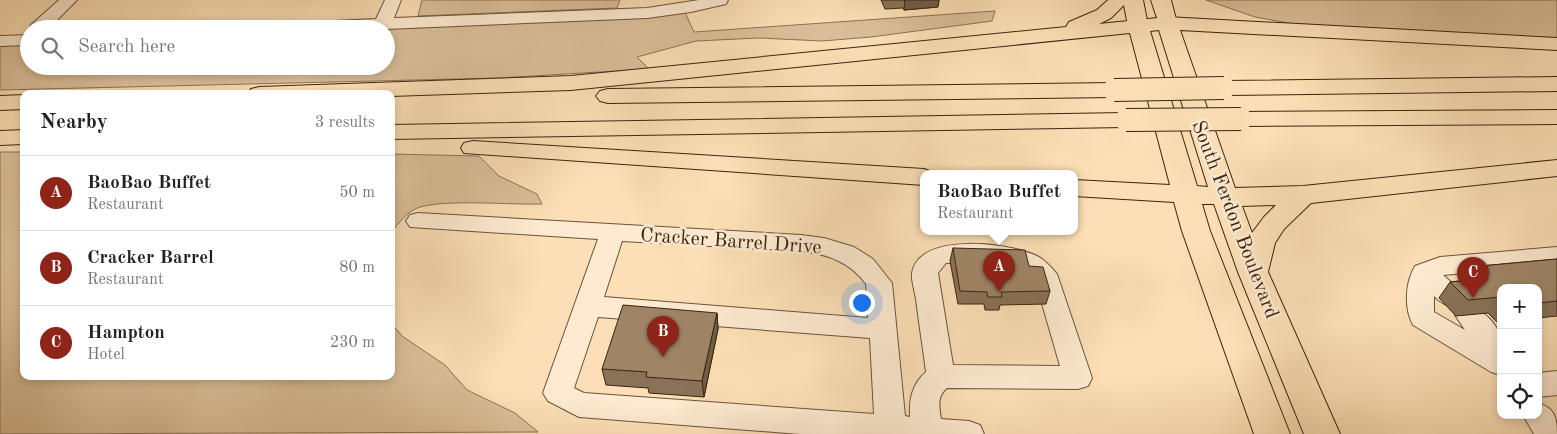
<!DOCTYPE html>
<html lang="en">
<head>
<meta charset="utf-8">
<style>
	:root { --surface:#fff; --page:#f6f6f6; --text:#222; --muted:#767676; --line:#e0e0e0; --accent:#8f2418 }
	body { margin:0; font-family:"Old Standard TT",serif; background:var(--page); color:var(--text) }
	.controls { position:absolute; right:15px; bottom:15px; display:grid; overflow:hidden; border-radius:10px; box-shadow:0 2px 8px #0003 }
	.controls button { width:45px; height:45px; display:grid; place-items:center; padding:0; border:0; border-bottom:1px solid var(--line); background:var(--surface); color:var(--text); font:25px sans-serif }
	.you { position:absolute; left:861px; top:302px; width:18px; height:18px; margin:-12px; border:4px solid #fff; border-radius:50%; background:#1a73e8; box-shadow:0 0 0 8px #1a73e833 }
	.badge { display:grid; place-items:center; width:32px; height:32px; border-radius:50%; background:var(--accent); color:#fff; font-size:16px; font-weight:700 }
	.pin { position:absolute; translate:-50% -41px; filter:drop-shadow(0 1px 2px #0008) }
	.pin::after { content:''; position:absolute; top:26px; width:18px; height:15px; background:inherit; clip-path:polygon(0 0,100% 0,50% 100%) }
	.popup { position:absolute; left:920px; top:170px; width:158px; height:65px; box-sizing:border-box; display:grid; place-content:center; border-radius:10px; background:var(--surface); filter:drop-shadow(0 1px 4px #0005); font-size:16px; white-space:nowrap; color:var(--muted) }
	.popup b { font-size:19px; color:var(--text) }
	.popup::after { content:''; position:absolute; left:50%; top:100%; margin-left:-10px; border:10px solid transparent; border-top-color:var(--surface) }
	.list { margin:0; padding:0; list-style:none }
	h2 { display:flex; justify-content:space-between; align-items:center; height:65px; margin:0; padding:0 20px; font-size:21px }
	h2 small { font-size:16px; font-weight:400; color:var(--muted) }
	.list li { display:grid; grid-template-columns:32px 1fr auto; gap:15px; align-items:center; box-sizing:border-box; height:75px; padding:0 20px; border-top:1px solid var(--line) }
	.list b { display:block; font-size:19px; white-space:nowrap }
	.list p { margin:0; font-size:16px; white-space:nowrap; color:var(--muted) }
	.list em { font-size:16px; font-style:normal; color:var(--muted) }
	.icon { flex:none; width:28px; height:28px; fill:none; stroke:currentColor; stroke-width:2; stroke-linecap:round; stroke-linejoin:round }
	.map { position:relative; flex:none; width:1557px; height:434px; overflow:hidden }
	.search { position:absolute; background:var(--surface); box-shadow:0 2px 8px #0003; left:20px; top:20px; width:375px; height:55px; display:flex; align-items:center; gap:12px; box-sizing:border-box; padding:0 18px; border-radius:28px; color:var(--muted); font-size:19px }
	.panel { position:absolute; background:var(--surface); box-shadow:0 2px 8px #0003; left:20px; top:90px; width:375px; height:290px; border-radius:10px }
	.map>svg:first-child { display:block }
	.green { fill:#dbbf9a; stroke:#8a7255 }
	.lines { fill:none; stroke-linecap:round; stroke-linejoin:round }
	.minor-casing { stroke:#6a533a; stroke-width:2 }
	.major-casing { stroke:#3a2410; stroke-width:2 }
	.highway-casing { stroke:#3a2410; stroke-width:2 }
	.minor { fill:#fdead0; fill-rule:evenodd }
	.major { fill:#fcdfb6; fill-rule:evenodd }
	.highway { fill:#fcdfb6; fill-rule:evenodd }
	.highway-bridge-casing { stroke:#3a2410; stroke-width:24; stroke-linecap:butt }
	.highway-bridge { stroke:#fcdfb6; stroke-width:22 }
	.wall { fill:#897258; stroke:#3a2410 }
	.shaded-wall { fill:#6f5d47; stroke:#3a2410 }
	.building { fill:#9f8566; stroke:#3a2410 }
	.labels { text-anchor:middle; stroke-width:5; stroke-linejoin:round; paint-order:stroke }
	.street-label { font-size:20px; fill:#3a2410; stroke:#fdead0 }
</style>
</head>
<body>
<div class="map">
<svg width="1557" height="434" viewBox="0 0 1557 434">
	<rect width="100%" height="100%" fill="#fcdfb6"/>
	<filter id="stains"><feTurbulence type="fractalNoise" baseFrequency=".004" numOctaves="4"/><feColorMatrix values="0 0 0 0 .2 0 0 0 0 .09 0 0 0 0 .02 0 0 0 .5 -.17"/></filter>
	<radialGradient id="worn" r=".72"><stop offset=".6" stop-color="#630" stop-opacity="0"/><stop offset="1" stop-color="#630" stop-opacity=".3"/></radialGradient>
	<!-- green -->
	<g class="green">
		<polygon points="422,0 620,0 617,8 418,16"/>
		<polygon points="1206,0 1557,0 1557,39 1294,24 1255,17"/>
		<polygon points="684,10 694,32 995,11 992,21 871,37 822,41 759,38 696,41 637,57 649,69 499,78 0,90 0,46 29,45 29,66 386,66 386,29"/>
		<polygon points="0,152 24,152 24,376 391,376 391,323 402,336 445,365 467,390 515,413 538,432 0,434"/>
		<path d="M391,154L479,156L499,176L537,194L542,204C508,205 450,199 420,207C409,210 397,224 391,233Z"/>
	</g>
	<g class="lines">
		<!-- minor casing -->
		<g class="minor-casing">
			<g id="minor">
				<polygon points="59,0 77,0 48,29 29,30 31,25"/>
				<polygon points="385,0 401,0 394,18 647,8 699,0 728,0 726,4 691,12 647,18 386,29 263,29 266,25 272,24 376,19"/>
				<polygon points="29,35 29,45 0,46 0,36"/>
				<path d="M418,213L801,235L824,238L854,247L873,259L892,283L905,416L910,417C909,399 912,384 926,372C923,348 919,324 916,299C915,292 911,280 912,273C919,231 1010,243 1037,256C1045,260 1051,267 1057,274L1092,378L1088,386L1078,389L947,388C937,396 939,406 941,419L969,421L980,425L984,434H800L579,417L548,401L543,393L598,239L410,227L406,221L410,215ZM622,241L801,251C827,254 850,262 866,284L868,318L604,297ZM972,262C996,263 1019,263 1036,283L1060,366L953,365L938,273L946,263ZM598,317L870,338L874,414L584,393L574,388Z"/>
				<path d="M1557,247V265L1443,275L1460,290L1464,297L1460,304C1448,307 1443,305 1434,296V312L1465,330L1455,315L1459,308C1475,303 1494,318 1500,335C1504,346 1501,364 1501,375L1491,372L1413,325C1404,308 1405,283 1415,266L1440,257Z"/>
				<polygon points="1557,371 1557,395 1538,397 1538,373"/>
				<path d="M1538,403C1555,408 1557,418 1557,434H1534L1523,415H1538Z"/>
			</g>
		</g>
		<!-- major casing -->
		<g class="major-casing">
			<g id="major">
				<polygon points="1123,0 1143,0 1148,26 1145,30 1138,32 1131,30 1128,26"/>
				<polygon points="1151,0 1171,0 1177,23 1174,27 1167,29 1160,27"/>
			</g>
		</g>
		<!-- highway casing -->
		<g class="highway-casing">
			<g id="highway">
				<path d="M1108,0H1129L1111,18L1099,24L1167,17L1557,38V50L1180,30L1235,188L1303,186L1557,160V176L1311,203L1284,229L1275,243L1268,272L1340,434H1304L1238,272L1214,204H1202L1210,231L1290,434H1254L1182,231L1174,202L1074,196V180L1170,185L1130,33L571,90L391,96V94H248L251,89L259,87L571,76L1066,27L1069,22L1097,10ZM1159,30L1208,187L1197,186L1150,31ZM1276,205L1264,217L1252,233L1242,206Z"/>
				<polygon points="1557,77 1557,91 1224,95 1216,93 1213,88 1216,83 1224,81"/>
				<polygon points="1114,83 1122,85 1125,90 1122,95 1114,97 608,103 600,101 596,96 600,91 608,89"/>
				<polygon points="24,95 24,109 0,110 0,96"/>
				<polygon points="1557,110 1557,124 1241,126 1233,124 1229,119 1233,114 1241,112"/>
				<polygon points="1126,113 1134,115 1138,120 1134,125 1126,127 391,139 391,125"/>
				<polygon points="24,130 24,144 0,145 0,131"/>
				<polygon points="473,141 924,169 935,173 924,173 924,185 464,153 461,148 464,143"/>
			</g>
		</g>
		<!-- minor -->
		<use href="#minor" class="minor"/>
		<!-- major -->
		<use href="#major" class="major"/>
		<!-- highway -->
		<use href="#highway" class="highway"/>
		<!-- highway-bridge casing -->
		<g class="highway-bridge-casing">
			<g id="highway-bridge">
				<polyline points="1114,90 1224,88"/>
				<polyline points="1126,120 1241,119"/>
			</g>
		</g>
		<!-- highway-bridge -->
		<use href="#highway-bridge" class="highway-bridge"/>
	</g>
	<!-- wall -->
	<g class="wall">
		<polygon points="881,0 939,0 938,7 904,10 903,8 885,9"/>
		<polygon points="953,248 1029,266 1050,291 1046,304 1000,305 999,310 985,310 984,304 958,304 950,261"/>
		<polygon points="1557,259 1557,316 1538,318 1538,288 1501,288 1501,321 1497,322 1488,313 1456,316 1439,298 1450,282 1459,281 1470,267"/>
		<polygon points="717,313 718,329 704,397 649,393 648,388 606,385 602,369"/>
	</g>
	<!-- shaded-wall -->
	<g class="shaded-wall">
		<polygon points="905,0 939,0 938,7 904,10"/>
		<polygon points="717,313 718,329 704,397 702,381"/>
	</g>
	<!-- building -->
	<g class="building">
		<polygon points="953,248 1025,250 1029,266 1043,267 1050,291 1001,292 1002,297 988,297 987,292 960,291"/>
		<polygon points="1557,259 1557,301 1538,303 1538,288 1501,288 1501,297 1468,300 1450,282 1483,279 1470,267"/>
		<polygon points="623,305 717,313 702,381 646,377 647,372 602,369"/>
	</g>
	<g class="labels">
		<!-- street labels -->
		<g class="street-label">
			<text transform="translate(1236 219) rotate(69)" y="7">South Ferdon Boulevard</text>
			<text transform="translate(731 240) rotate(4)" y="7">Cracker Barrel Drive</text>
		</g>
	</g>
	<rect width="100%" height="100%" filter="url(#stains)"/>
	<rect width="100%" height="100%" fill="url(#worn)"/>
</svg>
<div class="controls">
<button>+</button>
<button>−</button>
<button><svg class="icon" aria-label="locate" viewBox="0 0 24 24"><circle cx="12" cy="12" r="6"/><path d="M12 2v4M12 18v4M2 12h4M18 12h4"/></svg></button>
</div>
<div class="you"></div>
<div class="pin badge" style="left:999px;top:292px">A</div>
<div class="popup"><b>BaoBao Buffet</b>Restaurant</div>
<div class="pin badge" style="left:663px;top:357px">B</div>
<div class="pin badge" style="left:1473px;top:298px">C</div>
<div class="search"><svg class="icon" aria-label="search" viewBox="0 0 24 24"><circle cx="10" cy="10" r="6"/><path d="M15 15l6 6"/></svg>Search here</div>
<section class="panel">
<h2>Nearby<small>3 results</small></h2>
<ul class="list">
<li><span class="badge">A</span><div><b>BaoBao Buffet</b><p>Restaurant</p></div><em>50 m</em></li>
<li><span class="badge">B</span><div><b>Cracker Barrel</b><p>Restaurant</p></div><em>80 m</em></li>
<li><span class="badge">C</span><div><b>Hampton</b><p>Hotel</p></div><em>230 m</em></li>
</ul>
</section>
</div>
</body>
</html>
